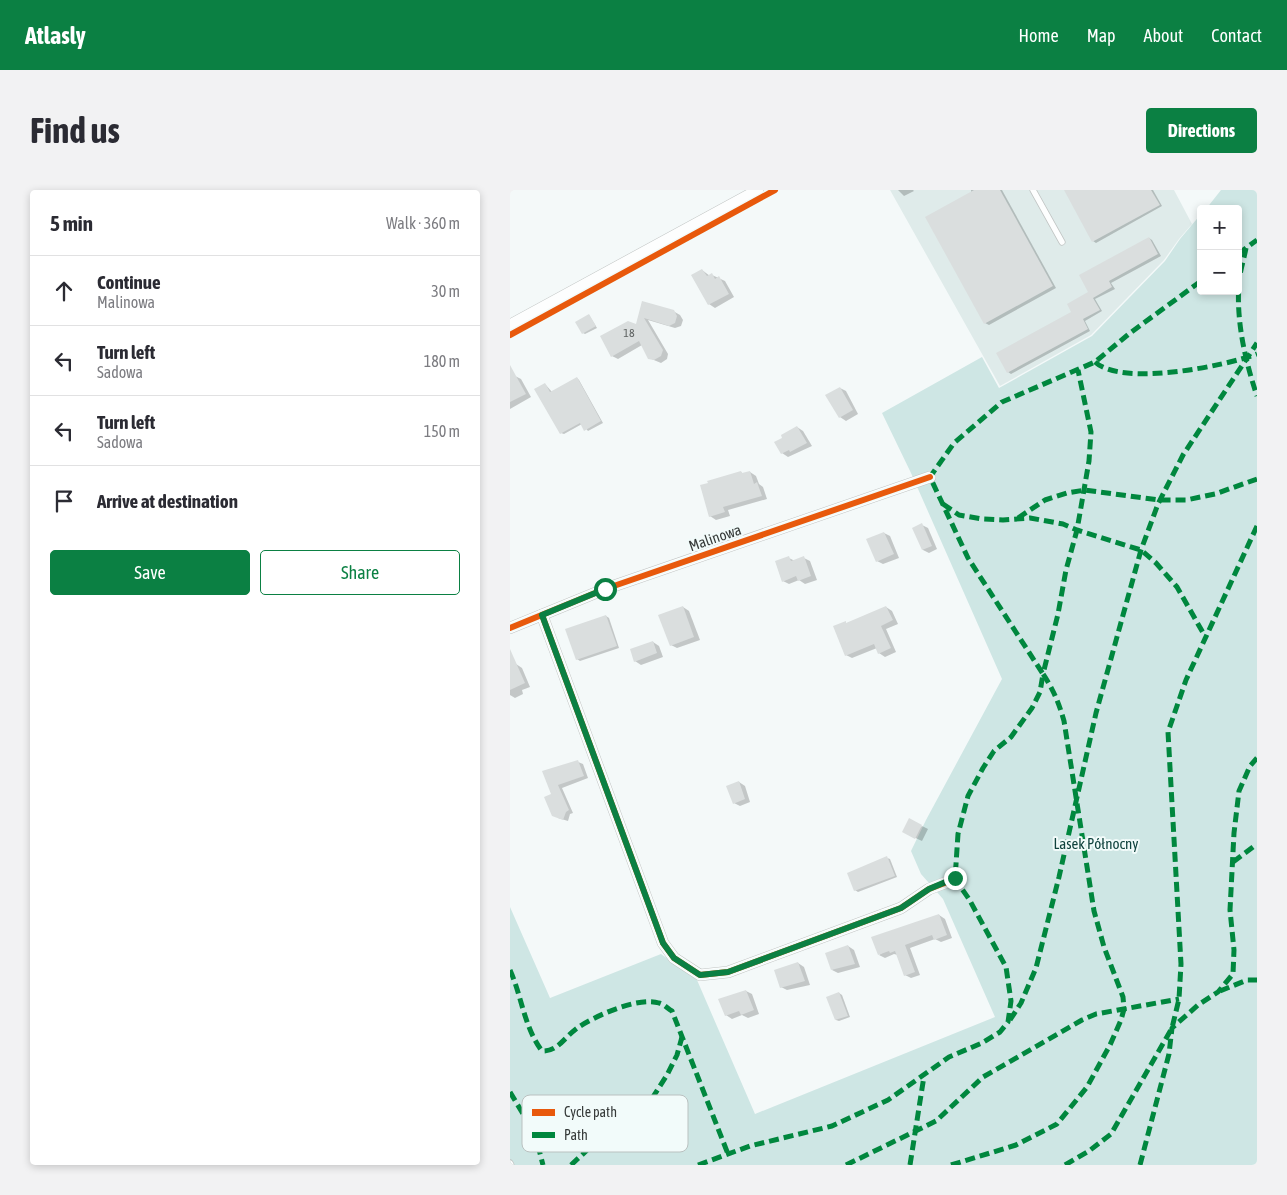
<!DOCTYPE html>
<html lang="en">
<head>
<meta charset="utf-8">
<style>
	:root { --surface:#fff; --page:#f2f2f3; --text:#2b2b33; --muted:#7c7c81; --line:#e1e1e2; --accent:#0b8043 }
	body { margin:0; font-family:"Asap Condensed",sans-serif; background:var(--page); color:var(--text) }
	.controls { position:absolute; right:15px; top:15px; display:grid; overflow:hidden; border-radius:5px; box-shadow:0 2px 8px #0003 }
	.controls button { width:45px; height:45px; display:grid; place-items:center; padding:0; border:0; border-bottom:1px solid var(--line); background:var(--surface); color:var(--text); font:25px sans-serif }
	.stop { position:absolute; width:15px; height:15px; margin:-11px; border:4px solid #0b8043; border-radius:50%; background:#fff }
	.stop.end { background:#0b8043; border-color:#fff; box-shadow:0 1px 5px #0008 }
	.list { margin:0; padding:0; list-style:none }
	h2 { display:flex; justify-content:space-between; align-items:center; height:65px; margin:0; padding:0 20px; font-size:21px }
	h2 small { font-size:16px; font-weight:400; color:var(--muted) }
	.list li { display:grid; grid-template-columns:32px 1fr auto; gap:15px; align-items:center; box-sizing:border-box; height:70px; padding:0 20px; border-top:1px solid var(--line) }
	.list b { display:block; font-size:19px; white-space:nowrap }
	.list p { margin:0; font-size:16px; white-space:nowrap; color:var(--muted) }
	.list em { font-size:16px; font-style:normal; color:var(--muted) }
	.actions { display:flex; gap:10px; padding:15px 20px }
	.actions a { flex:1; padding:11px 0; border:1px solid var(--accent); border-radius:5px; text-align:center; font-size:18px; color:var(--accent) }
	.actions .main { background:var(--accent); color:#fff }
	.icon { flex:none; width:28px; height:28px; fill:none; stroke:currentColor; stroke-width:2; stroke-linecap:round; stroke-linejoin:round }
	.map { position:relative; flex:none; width:747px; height:975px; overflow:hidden; border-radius:5px }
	header { display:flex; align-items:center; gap:30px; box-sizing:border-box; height:70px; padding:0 25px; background:var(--accent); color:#fff }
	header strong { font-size:24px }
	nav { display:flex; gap:28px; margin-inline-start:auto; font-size:18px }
	.intro { display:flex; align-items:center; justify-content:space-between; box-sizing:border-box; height:120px; padding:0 30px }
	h1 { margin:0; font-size:35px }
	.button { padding:12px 22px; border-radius:5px; background:var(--accent); color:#fff; font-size:18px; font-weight:700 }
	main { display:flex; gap:30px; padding:0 30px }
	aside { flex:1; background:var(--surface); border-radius:5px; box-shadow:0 2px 8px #0003 }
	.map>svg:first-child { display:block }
	.built { fill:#dfebea }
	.green { fill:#cee6e4 }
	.shadow { fill:#0003 }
	.building { fill:#dadede }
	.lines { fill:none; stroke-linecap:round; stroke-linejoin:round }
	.lane-casing { stroke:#c0c4c3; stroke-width:7 }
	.street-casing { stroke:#c0c4c3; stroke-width:12 }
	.lane { stroke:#fdfefe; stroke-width:5.5 }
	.street { stroke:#fdfefe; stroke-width:11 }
	.quiet { stroke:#00873e; stroke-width:5; stroke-dasharray:10 5; stroke-linecap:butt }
	.cycleway-casing { stroke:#f2fbfa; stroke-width:9 }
	.cycleway { stroke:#e8590c; stroke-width:6 }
	.route { stroke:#0b8043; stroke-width:6 }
	.labels { text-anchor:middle; stroke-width:4; stroke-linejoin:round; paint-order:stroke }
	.number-label { font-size:12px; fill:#5f6362 }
	.street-label { font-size:15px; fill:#363a39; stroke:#f2fbfa }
	.park-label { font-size:15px; fill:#10433e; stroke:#f2fbfa }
	.key { fill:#f2fbfa; stroke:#bac1c0; stroke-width:1 }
	.key-label { font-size:14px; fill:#363a39 }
</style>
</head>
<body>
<header>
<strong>Atlasly</strong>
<nav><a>Home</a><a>Map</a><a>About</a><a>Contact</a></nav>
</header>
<div class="intro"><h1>Find us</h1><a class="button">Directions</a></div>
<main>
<aside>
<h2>5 min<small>Walk · 360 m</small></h2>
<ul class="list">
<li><svg class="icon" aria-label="ahead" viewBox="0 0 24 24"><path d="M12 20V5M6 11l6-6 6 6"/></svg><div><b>Continue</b><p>Malinowa</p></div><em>30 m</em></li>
<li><svg class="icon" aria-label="left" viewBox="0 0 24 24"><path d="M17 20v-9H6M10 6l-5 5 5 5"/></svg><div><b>Turn left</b><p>Sadowa</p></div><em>180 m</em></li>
<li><svg class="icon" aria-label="left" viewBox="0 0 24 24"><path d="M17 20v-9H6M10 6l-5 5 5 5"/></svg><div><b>Turn left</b><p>Sadowa</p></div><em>150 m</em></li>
<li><svg class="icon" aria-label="arrive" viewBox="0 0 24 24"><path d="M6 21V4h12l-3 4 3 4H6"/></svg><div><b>Arrive at destination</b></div></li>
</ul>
<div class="actions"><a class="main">Save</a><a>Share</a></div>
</aside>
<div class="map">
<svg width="747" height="975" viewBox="0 0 747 975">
	<rect width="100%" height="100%" fill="#f4f9f9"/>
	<!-- built -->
	<polygon class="built" points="380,0 664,0 682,34 669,49 654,70 581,145 490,196"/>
	<!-- green -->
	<polygon class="green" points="711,0 747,0 747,975 0,975 0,717 40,808 151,764 187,790 245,924 485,827 433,709 411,684 401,661 416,630 492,489 401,283 372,223 472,167 489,198 582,146 655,71 670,49 691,24 691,101 728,101 728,19 696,19"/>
	<!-- shadow -->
	<g class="shadow">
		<polygon points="388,0 403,0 404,1 394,6"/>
		<polygon points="461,0 492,0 546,98 479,135 475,133"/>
		<polygon points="555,0 643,0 652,16 586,53 583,51"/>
		<polygon points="639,48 642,50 651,66 601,93 605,99 585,109 592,121 575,131 580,141 501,184 498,182 488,163 563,122 580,102"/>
		<polygon points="192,80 200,86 202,85 215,91 224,107 205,118 199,114"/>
		<polygon points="133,112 163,121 170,125 173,130 171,136 165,138 138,130 158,164 157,169 151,173 139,168 132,155 108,169 102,166 127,135"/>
		<polygon points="79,125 87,138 75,144 73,143"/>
		<polygon points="5,186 11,189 21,207 0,219 0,189"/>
		<polygon points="67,188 69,190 93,233 78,241 72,234 54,244 51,243 35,194 42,202"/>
		<polygon points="330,198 336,201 348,224 336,231 330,227"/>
		<polygon points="287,237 293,241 302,256 278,267 272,263"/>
		<polygon points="231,282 233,284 240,282 246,286 249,294 253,297 257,309 218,320 220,326 206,330 200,326"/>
		<polygon points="412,335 418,338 427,359 419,363 413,360 404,338"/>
		<polygon points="374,343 380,346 389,368 373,374 367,371"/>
		<polygon points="279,368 285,371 294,368 300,371 307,390 295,394 289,390 279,394 273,391"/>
		<polygon points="173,417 179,421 190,450 167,458 161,455"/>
		<polygon points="376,417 382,421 388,434 376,439 386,462 375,467 369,463 367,458 342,468 336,465 336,433 337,434"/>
		<polygon points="96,426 99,428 109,458 70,471 67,469"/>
		<polygon points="143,452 149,456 153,467 131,475 125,471"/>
		<polygon points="6,474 12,478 20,497 12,500 13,504 5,508 0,505 0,477"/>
		<polygon points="68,572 73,574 78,588 52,598 63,623 60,624 58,631 48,628 42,605 34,582"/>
		<polygon points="229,592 235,596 240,612 230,616 224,613"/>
		<polygon points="412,636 418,639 412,651 399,645"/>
		<polygon points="377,668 380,669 387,687 348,702 345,700"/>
		<polygon points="429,725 435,729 442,748 431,752 425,749 400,758 410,785 401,788 395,785 388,765 384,764 375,768 369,765"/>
		<polygon points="338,756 344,760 350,777 328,783 322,780"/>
		<polygon points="288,773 294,777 300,795 277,800 271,797"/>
		<polygon points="236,801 242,804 249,824 238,828 232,825 222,829 216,825"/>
		<polygon points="329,803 332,805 340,827 329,831 326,830"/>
	</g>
	<!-- building -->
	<g class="building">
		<polygon points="464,0 490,0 543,96 474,134 415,27"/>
		<polygon points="554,0 641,0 650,15 582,52"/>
		<polygon points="639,47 648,64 599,91 602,97 583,108 590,120 573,129 578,139 497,183 486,163 561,122 557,114 578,102 569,85"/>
		<polygon points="192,79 197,86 202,83 205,89 209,86 219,104 198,115 181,85"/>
		<polygon points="132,111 164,120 167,126 165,133 159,136 134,128 153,160 151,166 144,170 138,169 129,151 101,167 90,146 118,131 126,134"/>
		<polygon points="79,124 86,136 72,144 65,132"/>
		<polygon points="0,175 16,204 0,212"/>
		<polygon points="67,187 91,231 74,241 70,233 50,244 24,199 35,193 40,202"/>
		<polygon points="330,197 343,220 329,228 315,205"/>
		<polygon points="287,236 297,253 280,262 279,260 271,264 264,252 272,248 271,245"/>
		<polygon points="231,281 232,283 240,281 244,294 247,292 252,306 213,317 215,322 199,327 190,295 198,293 197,291"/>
		<polygon points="412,333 422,356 412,360 402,338"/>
		<polygon points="374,342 384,364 366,372 356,349"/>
		<polygon points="279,366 281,371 294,366 301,386 288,391 286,386 272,392 265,371"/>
		<polygon points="173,416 184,447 160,456 148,425"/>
		<polygon points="376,416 383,430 371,436 381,458 368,464 364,454 335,466 323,436 336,431 336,433"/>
		<polygon points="96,425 107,456 66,470 55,439"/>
		<polygon points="143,451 147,463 124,472 120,459"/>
		<polygon points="0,459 15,493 0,500"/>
		<polygon points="68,570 74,586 48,595 59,620 56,622 53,630 42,626 34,607 41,604 32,581"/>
		<polygon points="229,591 235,609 223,614 216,596"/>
		<polygon points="399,628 412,635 405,649 392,642"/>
		<polygon points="377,666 385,686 344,701 337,683"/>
		<polygon points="429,724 437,745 424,750 422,745 395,755 405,782 394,786 385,761 380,763 379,761 368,765 361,747"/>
		<polygon points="338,755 345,774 321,780 315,763"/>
		<polygon points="288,772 295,791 270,798 264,780"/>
		<polygon points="236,800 244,820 231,825 229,821 215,826 208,809"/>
		<polygon points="329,802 338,826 325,830 316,807"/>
	</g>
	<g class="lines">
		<!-- lane casing -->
		<g class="lane-casing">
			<g id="lane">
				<polyline points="523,0 552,52"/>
				<polyline points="0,973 1,975"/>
			</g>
		</g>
		<!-- street casing -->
		<g class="street-casing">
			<g id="street">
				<polyline points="0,135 248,0"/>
				<polyline points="32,425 153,753 164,768 190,785 218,782 391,718 419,699 445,689"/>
				<polyline points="0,438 95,399 420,287"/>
			</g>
		</g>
		<!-- lane -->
		<use href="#lane" class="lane"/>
		<!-- street -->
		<use href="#street" class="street"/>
		<!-- quiet -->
		<g class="quiet">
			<path d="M736,58C734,69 730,81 729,92C726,131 735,170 747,206"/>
			<polyline points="728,64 747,50"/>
			<path d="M585,172C612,197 715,176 747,164"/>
			<polyline points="433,314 449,325 472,329 493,330 520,328 553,334 567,340 631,360 646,373 667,397 696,448"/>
			<polyline points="508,328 535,310 557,303 575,300 649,310 676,310 705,304 747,289"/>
			<polyline points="723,672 747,654"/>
			<path d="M0,780C12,807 14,837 32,861C47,862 54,848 66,839C82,827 129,806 149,813C154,814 158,819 162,821L218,964"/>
			<polyline points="710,801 737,790 747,790"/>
			<polyline points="500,830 511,813 526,778 549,687 586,523 631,360 648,314 673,265 747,153"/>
			<polyline points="0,902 25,944 33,975"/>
			<polyline points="61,975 88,950 141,910 157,885 167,865 172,847"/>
			<polyline points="188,975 240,956 322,936 378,910 439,867 472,853 490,842 498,832 501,811 496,777 459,709 445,689 448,644 458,606 473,578 484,561 501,547 522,518 530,502 533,484 458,368 420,287 444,253 492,212 585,172 620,143 691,91"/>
			<polyline points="336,975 426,931 473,887 572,830 586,824 669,809"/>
			<polyline points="400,975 414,886"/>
			<path d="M441,975L506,955L547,934L577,897L600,855L611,830L614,819L613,807L594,757L584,721L554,531C549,513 543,499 533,484L548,424L556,380L567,340L579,271L581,242L568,180"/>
			<polyline points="555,975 579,961 601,944 662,838 669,809 671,774 658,542 676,490 747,336"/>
			<polyline points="630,975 659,864 662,838 688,815 708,802 723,784 724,760 720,720 724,643 729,601 740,576 747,568"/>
		</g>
		<!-- cycleway casing -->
		<g class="cycleway-casing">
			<g id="cycleway">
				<polyline points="0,145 265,0"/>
				<polyline points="32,425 153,753 164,768 190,785 218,782 391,718 419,699 445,689"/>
				<polyline points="0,438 95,399 420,287"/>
			</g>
		</g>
		<!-- cycleway -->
		<use href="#cycleway" class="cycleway"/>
	</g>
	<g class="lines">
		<!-- route -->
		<polyline class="route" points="95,399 32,425 153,753 164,768 190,785 218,782 391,718 419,699 445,688"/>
	</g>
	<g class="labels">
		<!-- number labels -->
		<g class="number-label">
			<text x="119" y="147">18</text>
		</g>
		<!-- street labels -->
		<g class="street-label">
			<text transform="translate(205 348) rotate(-19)" y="5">Malinowa</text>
		</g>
		<!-- park labels -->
		<g class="park-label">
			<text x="586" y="659">Lasek Północny</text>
		</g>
	</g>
	<!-- legend -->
	<rect x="12" y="905" width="166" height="57" rx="8" class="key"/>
	<rect x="22" y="919" width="23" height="7" fill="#e8590c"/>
	<rect x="22" y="942" width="23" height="6" fill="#00873e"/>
	<g class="key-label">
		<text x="54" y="927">Cycle path</text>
		<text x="54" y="950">Path</text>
	</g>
</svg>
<div class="controls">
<button>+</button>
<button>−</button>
</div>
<div class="stop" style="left:95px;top:399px"></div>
<div class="stop end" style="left:445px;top:688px"></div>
</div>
</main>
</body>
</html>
